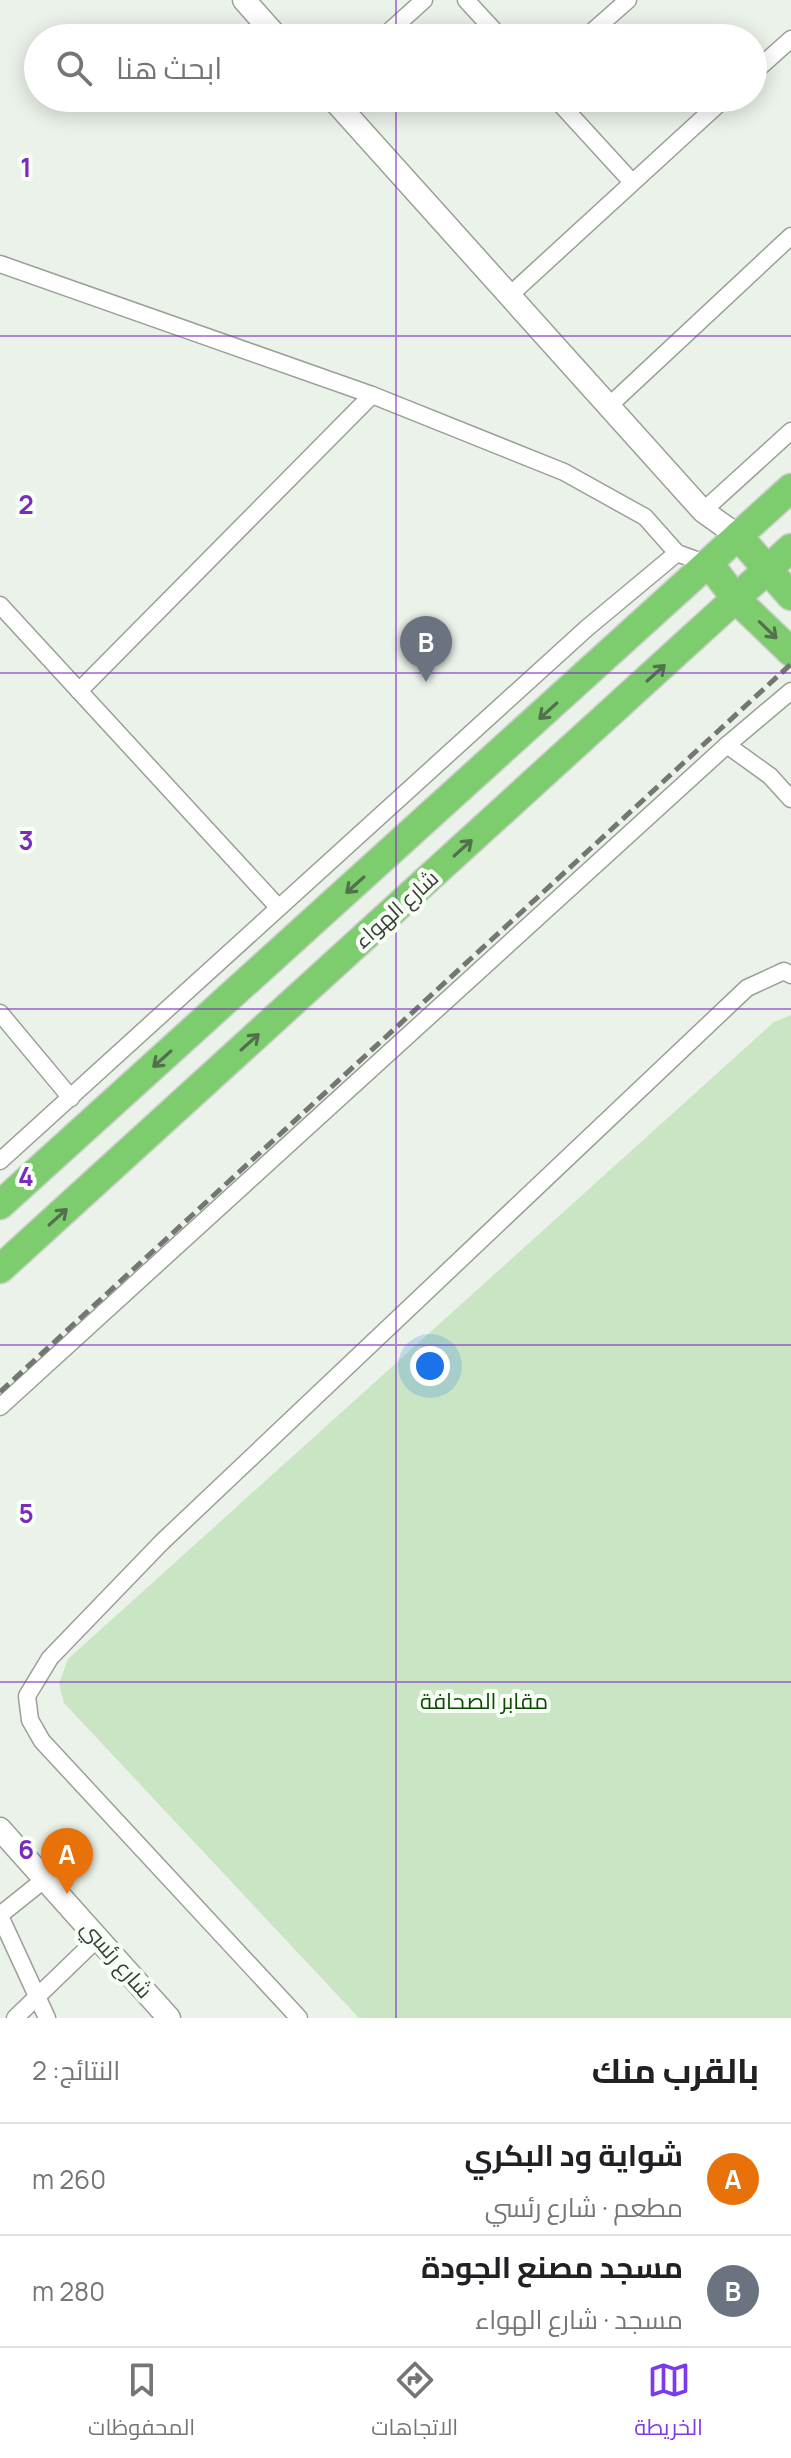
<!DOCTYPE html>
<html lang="ar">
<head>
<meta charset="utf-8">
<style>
	:root { --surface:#fff; --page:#f2f2f2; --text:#202124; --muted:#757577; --line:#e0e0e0; --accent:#7c3aed }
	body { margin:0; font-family:Manrope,Cairo,sans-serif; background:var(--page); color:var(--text); direction:rtl }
	.you { position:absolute; left:430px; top:1366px; width:28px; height:28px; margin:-20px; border:6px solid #fff; border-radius:50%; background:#1a73e8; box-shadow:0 0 0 12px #1a73e833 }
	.badge { display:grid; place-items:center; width:52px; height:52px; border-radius:50%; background:var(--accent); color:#fff; font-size:26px; font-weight:700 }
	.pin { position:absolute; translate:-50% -66px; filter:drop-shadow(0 2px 4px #0008) }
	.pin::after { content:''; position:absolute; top:42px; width:28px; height:24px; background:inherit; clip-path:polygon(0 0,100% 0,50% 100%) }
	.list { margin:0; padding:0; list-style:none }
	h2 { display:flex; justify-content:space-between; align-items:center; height:104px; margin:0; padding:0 32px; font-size:34px }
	h2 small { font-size:26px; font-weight:400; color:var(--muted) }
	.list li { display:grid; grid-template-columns:52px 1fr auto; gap:24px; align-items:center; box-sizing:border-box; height:112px; padding:0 32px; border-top:2px solid var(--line) }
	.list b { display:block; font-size:30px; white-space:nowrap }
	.list p { margin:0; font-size:26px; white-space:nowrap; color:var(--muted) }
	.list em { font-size:26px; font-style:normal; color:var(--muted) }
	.icon { flex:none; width:44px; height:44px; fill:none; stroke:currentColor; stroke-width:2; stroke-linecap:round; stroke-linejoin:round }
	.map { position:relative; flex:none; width:791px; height:2018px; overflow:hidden; direction:ltr }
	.search { position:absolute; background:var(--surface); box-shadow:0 4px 20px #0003; left:24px; right:24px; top:24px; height:88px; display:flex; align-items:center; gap:20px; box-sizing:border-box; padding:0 28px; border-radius:44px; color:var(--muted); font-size:30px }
	.sheet { height:328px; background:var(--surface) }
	nav { display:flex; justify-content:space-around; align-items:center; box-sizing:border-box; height:112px; border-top:2px solid var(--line); background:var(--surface); font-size:22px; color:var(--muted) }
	nav a { display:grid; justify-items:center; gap:4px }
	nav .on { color:var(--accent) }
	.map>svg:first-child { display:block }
	.green { fill:#cae5c4 }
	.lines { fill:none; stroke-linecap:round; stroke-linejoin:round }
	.street-casing { stroke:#9aa098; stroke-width:19 }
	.secondary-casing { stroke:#9aa098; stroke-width:25 }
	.highway-casing { stroke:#cccdcc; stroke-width:31 }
	.street { stroke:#fff; stroke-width:16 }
	.secondary { stroke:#fff; stroke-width:22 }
	.highway { stroke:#7dcc6e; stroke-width:28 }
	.rail { stroke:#737772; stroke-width:5; stroke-dasharray:12 6; stroke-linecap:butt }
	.oneway { stroke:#52704c }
	.grid { fill:none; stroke:#7b2cbf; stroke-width:2; stroke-opacity:0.55 }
	.labels { text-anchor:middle; stroke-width:8; stroke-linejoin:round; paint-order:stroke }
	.street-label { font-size:22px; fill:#3b3e3a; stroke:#f8fff7 }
	.park-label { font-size:22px; fill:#0c4800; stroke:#f8fff7 }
	.grid-label { font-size:26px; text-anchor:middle; font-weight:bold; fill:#7b2cbf; stroke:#f8fff7; stroke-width:8; stroke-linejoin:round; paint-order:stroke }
</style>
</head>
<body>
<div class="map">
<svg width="791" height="2018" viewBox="0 0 791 2018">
	<rect width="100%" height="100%" fill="#ebf2e9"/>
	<!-- green -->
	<polygon class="green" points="791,1015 791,2018 359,2018 64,1703 59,1684 68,1659 774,1022"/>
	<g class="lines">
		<!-- street casing -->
		<g class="street-casing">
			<g id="street">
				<polyline points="466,0 501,38"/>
				<polyline points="382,38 424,0"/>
				<polyline points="585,38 628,0"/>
				<polyline points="753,73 791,39"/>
				<polyline points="555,98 631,181"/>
				<polyline points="0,264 372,395 564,472 645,517 677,553 710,565"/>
				<polyline points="511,294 725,98"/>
				<polyline points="611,404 791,236"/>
				<polyline points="703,511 791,431"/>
				<polyline points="0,605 278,907"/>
				<polyline points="79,691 372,395"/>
				<polyline points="727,745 770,776 791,799"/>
				<polyline points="0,1013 71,1098"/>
				<polyline points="0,1161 587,628 677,553"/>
				<polyline points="0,1407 727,745 791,691"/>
				<polyline points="0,1915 45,1879"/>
				<polyline points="0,1916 47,2018"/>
				<polyline points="15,2018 99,1937"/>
				<polyline points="299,2018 42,1741 30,1720 27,1696 50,1658 162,1542 747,988 784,971 791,975"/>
			</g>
		</g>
		<!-- secondary casing -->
		<g class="secondary-casing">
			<g id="secondary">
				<polyline points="244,0 278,38"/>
				<polyline points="332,98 703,511 738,536"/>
				<polyline points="0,1829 169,2018"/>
			</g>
		</g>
		<!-- highway casing -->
		<g class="highway-casing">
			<g id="highway">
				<polyline points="738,536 791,596"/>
				<polyline points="710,565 737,600 791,652"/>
				<polyline points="0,1205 791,488"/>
				<polyline points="0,1269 791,548"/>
			</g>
		</g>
		<!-- street -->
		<use href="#street" class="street"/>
		<!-- secondary -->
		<use href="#secondary" class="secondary"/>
		<!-- highway -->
		<use href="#highway" class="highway"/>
		<!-- rail -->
		<polyline class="rail" points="0,1392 791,664"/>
	</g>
	<!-- one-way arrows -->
	<defs><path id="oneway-shaft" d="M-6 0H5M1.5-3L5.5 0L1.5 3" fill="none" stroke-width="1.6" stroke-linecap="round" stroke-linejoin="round" transform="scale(2)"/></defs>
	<g class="oneway">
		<use href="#oneway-shaft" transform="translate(768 630) rotate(44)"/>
		<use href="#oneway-shaft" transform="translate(656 673) rotate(-42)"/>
		<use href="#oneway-shaft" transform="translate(548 711) rotate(138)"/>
		<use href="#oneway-shaft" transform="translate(463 848) rotate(-42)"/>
		<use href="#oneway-shaft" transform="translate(355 885) rotate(138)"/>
		<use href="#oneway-shaft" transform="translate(250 1042) rotate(-42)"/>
		<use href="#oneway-shaft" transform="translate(162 1059) rotate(138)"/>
		<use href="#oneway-shaft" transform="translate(58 1217) rotate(-42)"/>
	</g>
	<!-- grid -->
	<path class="grid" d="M396,0V38M396,98V2018M0,336H791M0,673H791M0,1009H791M0,1345H791M0,1682H791"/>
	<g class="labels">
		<!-- street labels -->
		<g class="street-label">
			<text transform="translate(396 909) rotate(-42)" y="8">شارع الهواء</text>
			<text transform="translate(117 1959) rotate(49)" y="8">شارع رئسي</text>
		</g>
		<!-- park labels -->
		<g class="park-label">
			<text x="484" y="1709">مقابر الصحافة</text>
		</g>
	</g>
	<g class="grid-label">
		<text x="26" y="177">1</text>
		<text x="26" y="514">2</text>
		<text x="26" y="850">3</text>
		<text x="26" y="1186">4</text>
		<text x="26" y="1523">5</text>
		<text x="26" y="1859">6</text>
	</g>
</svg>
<div class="you"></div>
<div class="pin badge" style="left:67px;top:1894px;background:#e8710a">A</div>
<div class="pin badge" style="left:426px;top:682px;background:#6b7280">B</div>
<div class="search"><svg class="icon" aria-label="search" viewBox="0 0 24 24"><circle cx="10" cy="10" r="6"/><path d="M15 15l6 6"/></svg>ابحث هنا</div>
</div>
<section class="sheet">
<h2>بالقرب منك<small>النتائج: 2</small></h2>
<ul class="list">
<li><span class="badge" style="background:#e8710a">A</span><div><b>شواية ود البكري</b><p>مطعم · شارع رئسي</p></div><em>260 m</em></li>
<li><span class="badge" style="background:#6b7280">B</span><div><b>مسجد مصنع الجودة</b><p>مسجد · شارع الهواء</p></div><em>280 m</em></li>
</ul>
</section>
<nav>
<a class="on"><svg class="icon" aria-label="map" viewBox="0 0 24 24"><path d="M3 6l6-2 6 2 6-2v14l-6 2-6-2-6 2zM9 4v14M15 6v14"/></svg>الخريطة</a>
<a><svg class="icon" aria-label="directions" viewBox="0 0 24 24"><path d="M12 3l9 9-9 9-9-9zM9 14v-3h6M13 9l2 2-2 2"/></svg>الاتجاهات</a>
<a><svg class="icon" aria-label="saved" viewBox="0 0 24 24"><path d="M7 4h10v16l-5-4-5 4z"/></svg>المحفوظات</a>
</nav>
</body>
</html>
